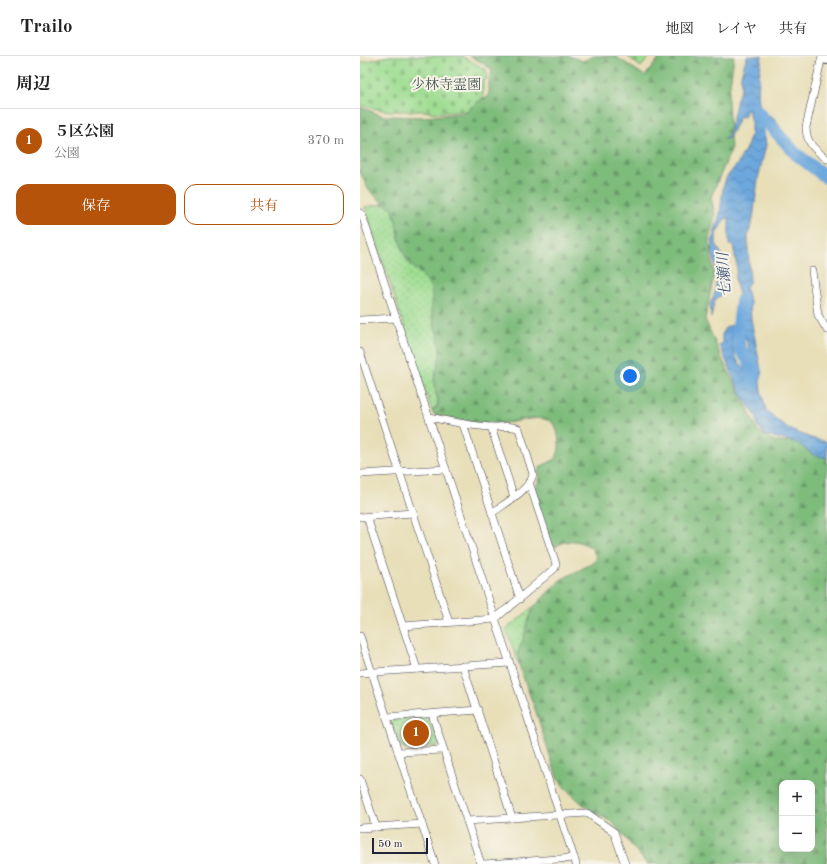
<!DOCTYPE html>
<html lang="ja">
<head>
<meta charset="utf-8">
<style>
	:root { --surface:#fff; --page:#f6f6f6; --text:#222; --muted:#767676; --line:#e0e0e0; --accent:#b45309 }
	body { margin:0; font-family:"Old Standard TT","Noto Serif JP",serif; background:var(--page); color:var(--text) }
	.controls { position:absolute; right:12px; bottom:12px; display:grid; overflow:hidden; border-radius:8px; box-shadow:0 4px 16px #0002 }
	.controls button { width:36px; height:36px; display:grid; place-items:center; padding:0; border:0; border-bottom:1px solid var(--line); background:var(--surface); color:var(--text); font:20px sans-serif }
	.scale { position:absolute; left:12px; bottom:10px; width:56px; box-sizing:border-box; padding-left:4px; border:2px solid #22223b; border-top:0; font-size:11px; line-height:14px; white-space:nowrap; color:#22223b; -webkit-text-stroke:3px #f7f3e8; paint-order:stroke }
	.you { position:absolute; left:270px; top:320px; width:14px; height:14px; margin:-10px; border:3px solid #fff; border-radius:50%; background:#1a73e8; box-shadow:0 0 0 6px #1a73e833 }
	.badge { display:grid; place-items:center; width:26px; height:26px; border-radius:50%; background:var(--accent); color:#fff; font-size:13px; font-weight:700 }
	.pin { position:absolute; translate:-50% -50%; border:2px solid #fff; box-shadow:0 1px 4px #0006 }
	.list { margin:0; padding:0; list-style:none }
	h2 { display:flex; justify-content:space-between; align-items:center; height:52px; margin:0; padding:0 16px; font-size:17px }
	h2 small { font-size:13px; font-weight:400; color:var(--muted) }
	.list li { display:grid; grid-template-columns:26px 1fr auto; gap:12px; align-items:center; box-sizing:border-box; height:64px; padding:0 16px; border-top:1px solid var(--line) }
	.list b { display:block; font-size:15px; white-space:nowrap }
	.list p { margin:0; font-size:13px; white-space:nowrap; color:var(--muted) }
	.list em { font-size:13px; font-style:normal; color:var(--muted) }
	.actions { display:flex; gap:8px; padding:12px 16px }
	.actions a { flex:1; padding:9px 0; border:1px solid var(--accent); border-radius:12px; text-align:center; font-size:14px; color:var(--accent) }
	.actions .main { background:var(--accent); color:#fff }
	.map { position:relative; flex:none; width:467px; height:808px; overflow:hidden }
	header { display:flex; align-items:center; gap:24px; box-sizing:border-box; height:56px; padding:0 20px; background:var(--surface); border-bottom:1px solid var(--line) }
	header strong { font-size:19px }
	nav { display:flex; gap:22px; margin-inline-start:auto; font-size:14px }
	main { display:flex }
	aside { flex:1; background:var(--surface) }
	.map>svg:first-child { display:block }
	.forest { fill:url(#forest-firs); stroke:#506f5c; fill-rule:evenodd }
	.cemetery { fill:url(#cemetery-stones); stroke:#608066 }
	.park { fill:url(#park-dots); stroke:#608066 }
	.water { fill:url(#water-waves); stroke:#48658c }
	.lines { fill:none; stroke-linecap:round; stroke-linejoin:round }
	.river { stroke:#6da8dd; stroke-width:13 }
	.street-casing { stroke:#403e4e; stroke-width:8 }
	.highway-casing { stroke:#403e4e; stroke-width:16 }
	.street { stroke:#fff; stroke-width:7 }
	.highway { stroke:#fff; stroke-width:14 }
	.labels { text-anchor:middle; stroke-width:4; stroke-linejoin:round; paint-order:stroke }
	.park-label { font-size:14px; fill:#475a55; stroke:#f7f3e8 }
	.water-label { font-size:15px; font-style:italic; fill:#40587c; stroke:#f7f3e8 }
</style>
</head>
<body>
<header>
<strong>Trailo</strong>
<nav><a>地図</a><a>レイヤ</a><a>共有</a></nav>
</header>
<main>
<aside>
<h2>周辺<small></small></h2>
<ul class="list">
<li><span class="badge">1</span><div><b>５区公園</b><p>公園</p></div><em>370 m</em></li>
</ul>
<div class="actions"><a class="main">保存</a><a>共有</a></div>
</aside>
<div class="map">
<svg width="467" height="808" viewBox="0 0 467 808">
	<defs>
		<pattern id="forest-firs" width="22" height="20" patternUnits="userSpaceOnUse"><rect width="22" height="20" fill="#7ebc7c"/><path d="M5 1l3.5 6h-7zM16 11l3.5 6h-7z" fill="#679867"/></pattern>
		<pattern id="cemetery-stones" width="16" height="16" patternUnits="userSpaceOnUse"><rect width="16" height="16" fill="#9edd92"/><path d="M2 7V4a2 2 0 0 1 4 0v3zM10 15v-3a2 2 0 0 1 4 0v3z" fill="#88bd7f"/></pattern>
		<pattern id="park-dots" width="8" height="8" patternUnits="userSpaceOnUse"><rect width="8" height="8" fill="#9edd92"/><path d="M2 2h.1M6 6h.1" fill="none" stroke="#88bd7f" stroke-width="1.8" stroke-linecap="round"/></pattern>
		<pattern id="water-waves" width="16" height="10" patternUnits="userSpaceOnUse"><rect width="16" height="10" fill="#6da8dd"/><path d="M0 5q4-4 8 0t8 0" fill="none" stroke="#5988b4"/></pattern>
	</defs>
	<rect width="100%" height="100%" fill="#f7f3e8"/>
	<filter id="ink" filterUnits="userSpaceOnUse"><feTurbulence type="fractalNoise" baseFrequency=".025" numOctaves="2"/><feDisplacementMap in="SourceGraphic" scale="8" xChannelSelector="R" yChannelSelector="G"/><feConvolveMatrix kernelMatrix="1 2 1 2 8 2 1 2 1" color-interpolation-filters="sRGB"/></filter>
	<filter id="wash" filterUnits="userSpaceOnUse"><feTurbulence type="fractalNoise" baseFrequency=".012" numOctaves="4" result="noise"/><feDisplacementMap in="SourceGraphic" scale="16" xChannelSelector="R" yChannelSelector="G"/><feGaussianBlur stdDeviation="0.9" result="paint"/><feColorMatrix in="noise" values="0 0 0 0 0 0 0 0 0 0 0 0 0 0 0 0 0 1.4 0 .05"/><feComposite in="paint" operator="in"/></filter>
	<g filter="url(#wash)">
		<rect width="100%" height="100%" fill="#e8dfb9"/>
		<!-- forest -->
		<path class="forest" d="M109,0H209L223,5L234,0H255L285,20L301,0H374L368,43L371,94L351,141L355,160L349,183L354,219L345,263L363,305L388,353L398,375L412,384L418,386H426L432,383L467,402V808H287L253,767L226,751L206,733L197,722L177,659L159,609L158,595L163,584L168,565L174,551L200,524L235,506L237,502L231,491C216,484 210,482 195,491L190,487L173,435C175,431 178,428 179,424C180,420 177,416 180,412C184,406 194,408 198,397C201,388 198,367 188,364C174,359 157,367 143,367C118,368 96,364 73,358L72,355C75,353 77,352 78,348C79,342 74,333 74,326C75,314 80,303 80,291L64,221C60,216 53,214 50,209C38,192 39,170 32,152L24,148L8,133L0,116V51L23,60L64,61L104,57L107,56L119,44L127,42C130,35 129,35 129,28C129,24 131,19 132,14L123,7ZM422,727H452V793H422Z"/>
		<!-- cemetery -->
		<g class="cemetery">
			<polygon points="29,0 102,0 126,14 127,23 123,25 123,42 106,55 78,57 64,55 30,55 17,53 0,49 0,7"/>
			<polygon points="267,0 290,0 281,11"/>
		</g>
		<!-- park -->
		<g class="park">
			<path d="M24,148L32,152C38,168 38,187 46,202C52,214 66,218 71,232C73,241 71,250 72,259C74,270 79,281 80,292C81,304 75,314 74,325C74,338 83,347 72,355L5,151Z"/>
			<polygon points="174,551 168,565 163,584 158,595 159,609 146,573"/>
			<polygon points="68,661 72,663 79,687 78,690 44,692 39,690 32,667 33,664"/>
		</g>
		<!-- water -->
		<path class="water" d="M387,0H402C400,16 396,36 400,52C402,60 409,58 414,62C420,68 422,77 426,84C434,97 454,107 467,115V125C463,121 463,115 458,112C448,106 436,104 428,95C419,84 419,63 402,63L406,89L398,123L393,163L388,179V191L390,225L386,231V234L390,245L391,263L402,319L400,325L401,334L406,354L418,365L431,374L451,382L467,386V402L452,398L438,387L405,379L397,369C398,360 393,356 388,349C376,331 369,309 359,289L362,287V279L364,273L371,269L374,272C369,285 373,304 385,312L391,306L390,295L382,270L379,255V238L375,225L377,211L373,189H369V161L364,164L356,178V187L362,200L364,233L362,239L357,242L354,247L351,262L350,248L355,237L357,217L353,199L352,184L360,158L363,132L366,122L378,107L388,88L391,77V67L388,53L387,52L384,61L380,60L369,82L363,83L369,78L377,43L381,32V19Z"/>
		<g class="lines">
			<!-- river -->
			<g class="river">
				<polyline points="397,55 436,98 467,122"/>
				<polyline points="382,244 378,273 379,291 395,314 394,323"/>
			</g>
		</g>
	</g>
	<g filter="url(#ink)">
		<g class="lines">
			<!-- street casing -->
			<g class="street-casing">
				<g id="street">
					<path d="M462,0L446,71C446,87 455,94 467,103"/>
					<polyline points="0,157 2,159 216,808"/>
					<polyline points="452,215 458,259 467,274"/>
					<polyline points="0,264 36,262"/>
					<polyline points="0,296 89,566"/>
					<path d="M69,361C90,365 112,371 135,371C142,371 153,369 159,373L173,418C171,433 144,448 132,457"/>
					<polyline points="103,368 160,543"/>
					<polyline points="131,371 154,441"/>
					<polyline points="0,418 86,413"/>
					<polyline points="0,461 53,457"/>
					<polyline points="7,461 57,613"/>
					<polyline points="43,570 135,563 195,512 196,508 169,426"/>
					<polyline points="0,580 75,808"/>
					<polyline points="103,610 152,762"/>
					<polyline points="0,617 149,607"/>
					<polyline points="72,658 121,808"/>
					<polyline points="27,661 118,654"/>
					<polyline points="38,696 83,694"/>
					<polyline points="0,723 16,771"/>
					<polyline points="107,765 227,757 254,776 265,808"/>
					<polyline points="0,772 62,768"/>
					<polyline points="124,808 214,802"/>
				</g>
			</g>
			<!-- highway casing -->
			<g class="highway-casing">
				<polyline id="highway" points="466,0 467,1"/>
			</g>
			<!-- street -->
			<use href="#street" class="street"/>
			<!-- highway -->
			<use href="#highway" class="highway"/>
		</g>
	</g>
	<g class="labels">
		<!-- park labels -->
		<g class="park-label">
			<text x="86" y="33">少林寺霊園</text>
		</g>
		<!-- water labels -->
		<g class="water-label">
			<text transform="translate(364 219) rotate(-94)" y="5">七瀬川</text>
		</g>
	</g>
</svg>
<div class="controls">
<button>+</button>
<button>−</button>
</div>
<div class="scale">50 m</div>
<div class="you"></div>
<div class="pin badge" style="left:56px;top:677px">1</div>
</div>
</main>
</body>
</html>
